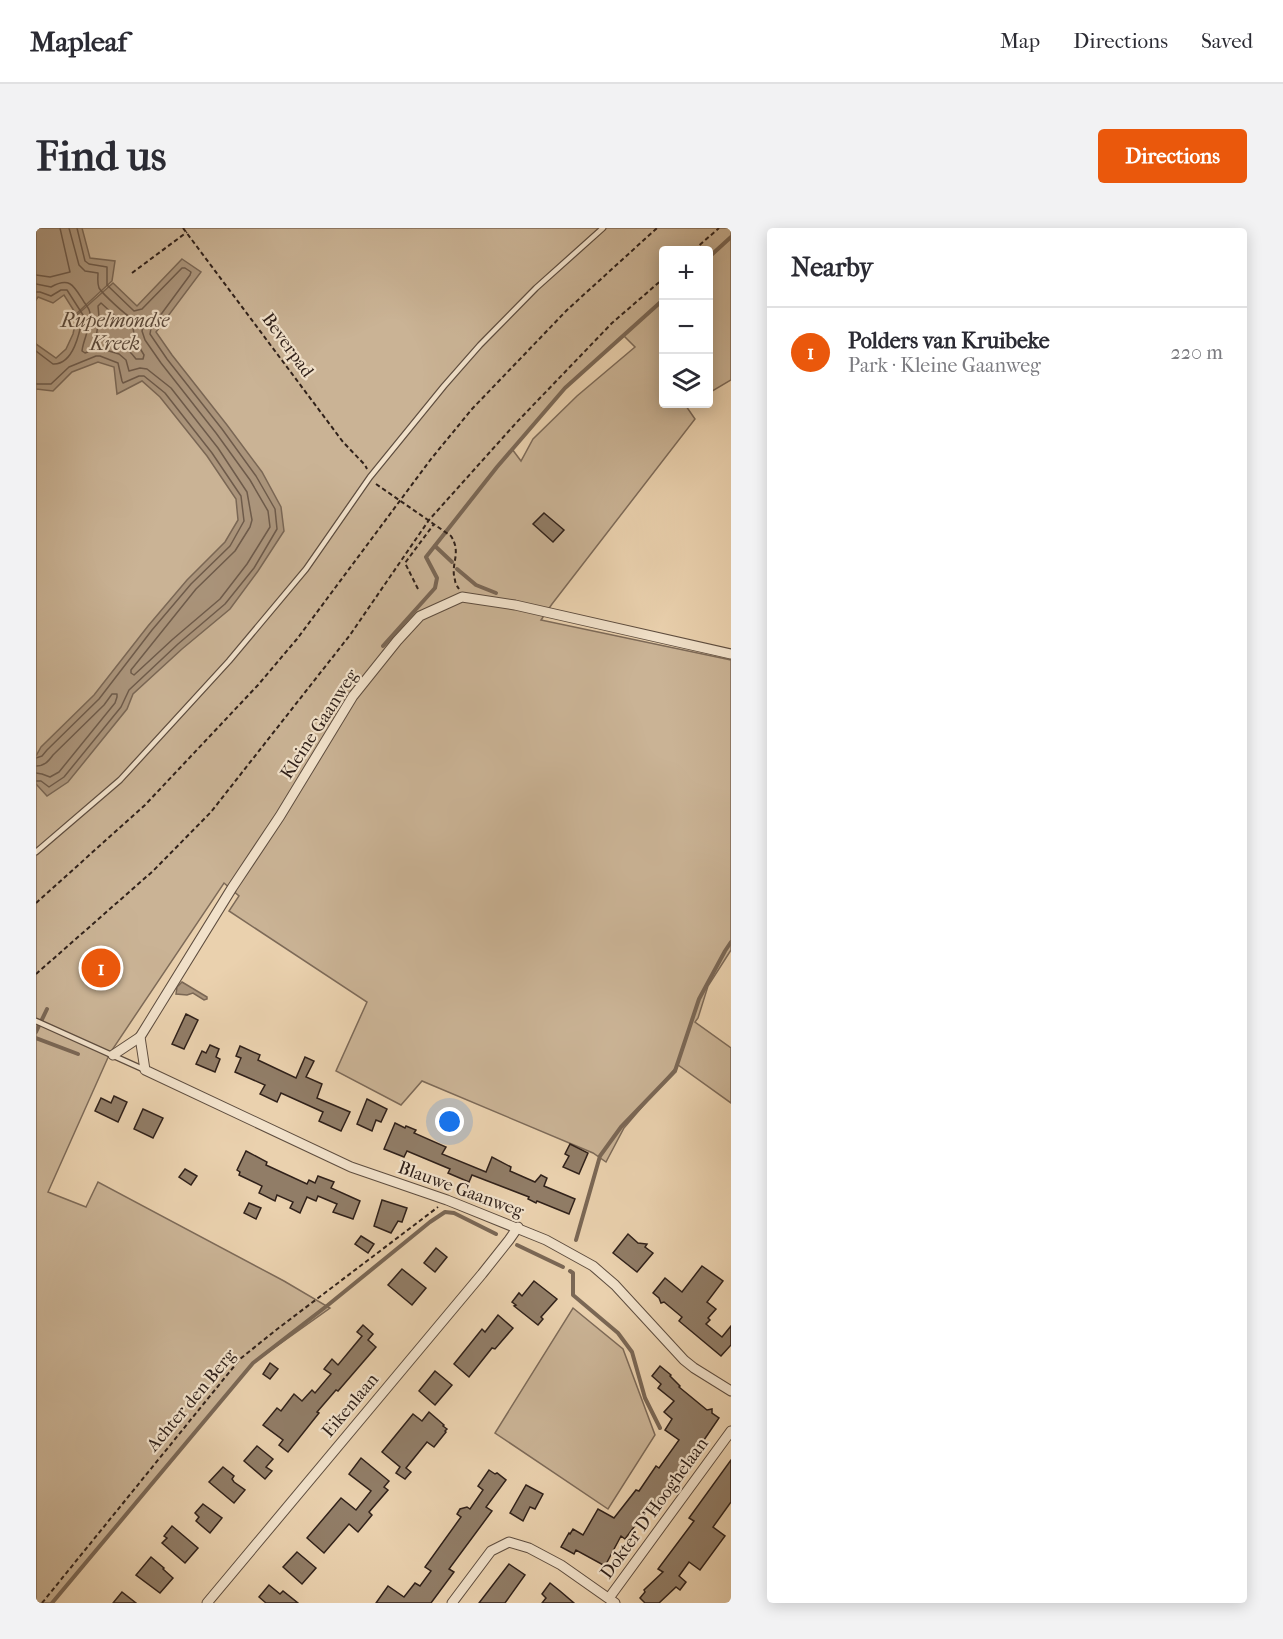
<!DOCTYPE html>
<html lang="en">
<head>
<meta charset="utf-8">
<style>
	:root { --surface:#fff; --page:#f2f2f3; --text:#2b2b33; --muted:#7c7c81; --line:#e1e1e2; --accent:#ea580c }
	body { margin:0; font-family:"IM FELL French Canon",serif; background:var(--page); color:var(--text) }
	.controls { position:absolute; right:18px; top:18px; display:grid; overflow:hidden; border-radius:6px; box-shadow:0 3px 15px #0003 }
	.controls button { width:54px; height:54px; display:grid; place-items:center; padding:0; border:0; border-bottom:2px solid var(--line); background:var(--surface); color:var(--text); font:30px sans-serif }
	.you { position:absolute; left:414px; top:894px; width:21px; height:21px; margin:-15px; border:4px solid #fff; border-radius:50%; background:#1a73e8; box-shadow:0 0 0 9px #1a73e833 }
	.badge { display:grid; place-items:center; width:39px; height:39px; border-radius:50%; background:var(--accent); color:#fff; font-size:20px; font-weight:700 }
	.pin { position:absolute; translate:-50% -50%; border:3px solid #fff; box-shadow:0 2px 6px #0006 }
	.list { margin:0; padding:0; list-style:none }
	h2 { display:flex; justify-content:space-between; align-items:center; height:78px; margin:0; padding:0 24px; font-size:26px }
	h2 small { font-size:20px; font-weight:400; color:var(--muted) }
	.list li { display:grid; grid-template-columns:39px 1fr auto; gap:18px; align-items:center; box-sizing:border-box; height:90px; padding:0 24px; border-top:2px solid var(--line) }
	.list b { display:block; font-size:22px; white-space:nowrap }
	.list p { margin:0; font-size:20px; white-space:nowrap; color:var(--muted) }
	.list em { font-size:20px; font-style:normal; color:var(--muted) }
	.icon { flex:none; width:33px; height:33px; fill:none; stroke:currentColor; stroke-width:2; stroke-linecap:round; stroke-linejoin:round }
	.map { position:relative; flex:none; width:695px; height:1375px; overflow:hidden; border-radius:6px }
	header { display:flex; align-items:center; gap:36px; box-sizing:border-box; height:84px; padding:0 30px; background:var(--surface); border-bottom:2px solid var(--line) }
	header strong { font-size:28px }
	nav { display:flex; gap:33px; margin-inline-start:auto; font-size:21px }
	.intro { display:flex; align-items:center; justify-content:space-between; box-sizing:border-box; height:144px; padding:0 36px }
	h1 { margin:0; font-size:42px }
	.button { padding:15px 27px; border-radius:6px; background:var(--accent); color:#fff; font-size:21px; font-weight:700 }
	main { display:flex; gap:36px; padding:0 36px }
	aside { flex:1; background:var(--surface); border-radius:6px; box-shadow:0 3px 15px #0003 }
	.map>svg:first-child { display:block }
	.green { fill:#cab395; stroke:#7d6a58; stroke-width:1.5; fill-rule:evenodd }
	.water { fill:#ab957c; stroke:#7a6755; stroke-width:1.5 }
	.lines { fill:none; stroke-linecap:round; stroke-linejoin:round }
	.shore { stroke:#6e5b4b; stroke-width:1.5 }
	.stream { stroke:#7a6755; stroke-width:4 }
	.building { fill:#917d67; stroke:#30211a; stroke-width:1.5 }
	.lane-casing { stroke:#5e4d3f; stroke-width:7 }
	.street-casing { stroke:#5e4d3f; stroke-width:11 }
	.path { stroke:#30211a; stroke-width:2; stroke-dasharray:4.5 3; stroke-linecap:butt }
	.lane { stroke:#f1e1ca; stroke-width:4.5 }
	.street { stroke:#f1e1ca; stroke-width:9 }
	.labels { text-anchor:middle; stroke-width:4.5; stroke-linejoin:round; paint-order:stroke }
	.street-label { font-size:18px; fill:#30211a; stroke:#f1e1ca }
	.water-label { font-size:20px; font-style:italic; fill:#5b4a3c; stroke:#f1e1ca }
</style>
</head>
<body>
<header>
<strong>Mapleaf</strong>
<nav><a>Map</a><a>Directions</a><a>Saved</a></nav>
</header>
<div class="intro"><h1>Find us</h1><a class="button">Directions</a></div>
<main>
<div class="map">
<svg width="695" height="1375" viewBox="0 0 695 1375">
	<rect width="100%" height="100%" fill="#ead1ae"/>
	<filter id="stains"><feTurbulence type="fractalNoise" baseFrequency=".00333" numOctaves="4"/><feColorMatrix values="0 0 0 0 .2 0 0 0 0 .09 0 0 0 0 .02 0 0 0 .5 -.17"/></filter>
	<radialGradient id="worn" r=".72"><stop offset=".6" stop-color="#630" stop-opacity="0"/><stop offset="1" stop-color="#630" stop-opacity=".3"/></radialGradient>
	<!-- green -->
	<g class="green">
		<path d="M0,0H695V152L673,165L672,22H628V176H654L650,178L659,191L516,376L505,392L695,432V722L672,758L662,790L659,794L695,820V875L642,837L588,900L570,934L557,925L386,853L365,877L300,843L331,774L193,683L203,668L188,655L74,825L12,964L50,979L62,954L248,1053L294,1080L217,1135L16,1375H0ZM587,107L599,119L541,168L497,211L485,233L476,221L529,160Z"/>
		<polygon points="537,1080 587,1121 619,1207 572,1281 459,1205"/>
	</g>
	<!-- water -->
	<g class="water">
		<polygon points="0,0 46,0 54,30 79,33 76,53 40,86 28,67 17,75 2,69 0,72"/>
		<polygon points="146,31 165,44 120,104 136,127 191,197 226,244 245,279 248,303 222,343 194,381 146,421 97,466 91,481 32,554 11,568 0,556 0,528 5,519 58,467 112,398 151,352 189,314 202,292 200,271 171,228 124,169 106,153 81,166 78,139 62,134 36,144 17,163 0,161 0,116 20,130 30,121 37,106 41,87 77,55 101,78"/>
		<polygon points="146,754 171,769 171,771 168,772 157,765 151,767 140,766 141,759"/>
	</g>
	<g class="lines">
		<!-- shore -->
		<g class="shore">
			<polyline points="0,47 14,49 34,44 24,0"/>
			<path d="M0,56L15,59C34,48 38,58 48,74C51,78 54,81 54,86C55,99 47,112 46,123L49,125L63,120L83,126L90,132L93,143L104,140L111,141L135,160L182,220L211,264L216,292L214,299L199,323L160,361L95,442V445L98,447L137,411L184,371L211,336L234,299L232,283L214,252L180,205L125,135L109,112L106,103L110,91C106,90 100,91 96,90C90,88 66,65 63,60C61,55 62,50 62,45L49,43L43,37L33,0"/>
			<path d="M0,64H4L15,68L25,62H31L47,87C44,103 38,137 17,136L0,123"/>
			<path d="M65,75L87,95L97,100L99,112L108,127L107,131H100C89,116 78,115 60,110L63,89L62,78Z"/>
			<polyline points="0,156 15,156 33,139 60,128 64,128 82,135 86,153 87,155 103,148 108,148 129,165 176,225 205,268 208,293 194,318 155,356 116,402 63,471 11,522 6,528 0,530"/>
			<path d="M0,538C8,538 12,534 17,527L68,477L76,466H81V469L79,475L23,544L14,549L6,546L0,545"/>
			<polyline points="0,553 5,553 13,559 28,549 85,479 93,462 142,416 189,376 218,340 241,301 239,281 220,248 186,201 131,131 114,106 115,100 154,47 155,44 149,40 146,40 106,81 98,83 71,57 71,39 53,36 49,33 41,0"/>
		</g>
		<!-- stream -->
		<g class="stream">
			<polyline points="672,30 695,9"/>
			<polyline points="399,318 416,334"/>
			<polyline points="421,341 440,357 460,365"/>
			<polyline points="347,418 399,360 401,350 390,329 461,239 529,160 628,71"/>
			<polyline points="0,804 11,781"/>
			<polyline points="0,810 42,826"/>
			<polyline points="540,1012 564,928 585,899 639,843 663,771 689,723 695,714"/>
			<polyline points="481,1017 527,1039"/>
			<polyline points="534,1043 537,1045 537,1067 582,1105 596,1124 609,1170 624,1200"/>
			<polyline points="16,1375 217,1135 292,1077 394,994 409,984 418,985 460,1006"/>
		</g>
	</g>
	<!-- building -->
	<g class="building">
		<polygon points="508,285 528,302 517,314 497,296"/>
		<polygon points="150,786 162,792 148,821 136,816"/>
		<polygon points="174,817 183,821 180,829 184,831 179,844 160,836 166,823 170,825"/>
		<polygon points="204,818 224,827 222,832 260,850 269,829 278,833 270,849 286,856 281,870 314,884 305,903 283,893 287,884 245,865 241,874 224,866 229,857 199,844 205,830 200,828"/>
		<polygon points="78,868 91,874 82,894 59,883 65,870 75,875"/>
		<polygon points="331,871 351,881 345,894 340,892 336,903 321,896"/>
		<polygon points="107,881 127,890 117,910 98,901"/>
		<polygon points="359,895 369,900 370,898 380,902 378,905 410,919 406,926 450,944 456,929 475,939 474,943 499,954 505,947 511,950 508,958 539,971 533,986 501,973 500,975 492,971 493,969 436,947 433,954 412,945 414,941 371,923 368,929 348,921"/>
		<polygon points="534,916 552,925 543,946 527,939 533,928 529,926"/>
		<polygon points="210,923 231,934 230,937 271,956 273,952 279,955 282,948 298,954 295,960 324,973 317,991 297,984 301,976 282,968 280,973 271,969 264,985 254,980 257,974 241,967 239,973 223,965 226,958 203,947 204,944 201,942"/>
		<polygon points="149,941 161,948 155,957 143,949"/>
		<polygon points="346,972 371,980 366,994 362,993 355,1005 338,998"/>
		<polygon points="213,975 225,980 220,991 208,985"/>
		<polygon points="592,1006 602,1015 611,1016 609,1019 617,1025 601,1044 577,1025"/>
		<polygon points="325,1008 338,1016 332,1025 319,1016"/>
		<polygon points="400,1020 411,1029 399,1044 388,1035"/>
		<polygon points="666,1038 687,1053 671,1074 680,1081 672,1090 674,1092 670,1096 686,1109 695,1098 695,1117 685,1128 643,1093 646,1089 628,1074 625,1075 623,1070 617,1065 629,1050 646,1064"/>
		<polygon points="366,1041 390,1060 376,1077 352,1057"/>
		<polygon points="498,1053 521,1071 505,1089 507,1091 502,1097 478,1078 480,1077 476,1074 483,1065 486,1068"/>
		<polygon points="462,1087 477,1100 459,1121 456,1120 433,1149 418,1136 446,1101 449,1104"/>
		<polygon points="327,1097 337,1106 332,1112 340,1119 302,1163 300,1162 281,1184 283,1185 252,1224 243,1217 247,1212 227,1197 241,1180 245,1183 258,1166 266,1173 276,1162 279,1165 295,1146 288,1141 296,1131 302,1137 326,1108 321,1104"/>
		<polygon points="234,1135 242,1141 234,1151 227,1146"/>
		<polygon points="624,1138 635,1147 634,1148 644,1158 643,1159 671,1182 676,1181 676,1185 683,1190 655,1231 613,1285 610,1283 589,1311 585,1308 569,1338 540,1322 538,1326 525,1319 533,1305 534,1306 537,1301 547,1307 562,1281 578,1290 600,1262 603,1263 620,1238 623,1240 643,1212 629,1202 636,1191 628,1184 638,1173 622,1160 625,1156 616,1148"/>
		<polygon points="399,1143 416,1157 399,1177 383,1163"/>
		<polygon points="393,1184 408,1197 407,1198 411,1201 409,1203 410,1204 398,1219 391,1214 370,1240 375,1244 369,1251 360,1245 364,1239 346,1224 377,1186 386,1193"/>
		<polygon points="221,1218 237,1231 230,1239 236,1243 229,1251 208,1233"/>
		<polygon points="325,1230 353,1253 348,1259 352,1262 333,1284 336,1287 322,1304 313,1296 288,1325 271,1310 305,1270 320,1282 335,1263 313,1246"/>
		<polygon points="695,1232 695,1274 677,1299 689,1308 664,1342 653,1334 643,1348 650,1354 644,1362 640,1359 623,1375 609,1375 604,1370 609,1364 608,1362 627,1344 622,1341 658,1293 653,1290"/>
		<polygon points="187,1239 198,1248 196,1251 198,1254 209,1262 198,1275 173,1254"/>
		<polygon points="453,1242 459,1246 461,1245 470,1252 450,1279 456,1283 413,1341 418,1344 395,1375 340,1375 352,1358 368,1369 379,1355 384,1358 395,1343 389,1339 425,1289 421,1286 424,1281 431,1279 434,1281 447,1262 442,1258"/>
		<polygon points="490,1257 507,1266 499,1281 494,1279 487,1293 474,1285"/>
		<polygon points="167,1276 186,1290 174,1305 160,1293 163,1289 159,1285"/>
		<polygon points="136,1298 162,1320 149,1335 126,1315 131,1310 128,1308"/>
		<polygon points="261,1324 280,1340 266,1356 247,1339"/>
		<polygon points="115,1329 128,1340 127,1341 137,1350 124,1365 100,1347"/>
		<polygon points="473,1336 489,1347 469,1375 443,1375"/>
		<polygon points="514,1355 524,1363 538,1375 506,1375 510,1370 506,1366"/>
		<polygon points="233,1357 244,1366 247,1363 262,1375 230,1375 223,1369"/>
		<polygon points="86,1364 100,1375 77,1375"/>
	</g>
	<g class="lines">
		<!-- lane casing -->
		<g class="lane-casing">
			<g id="lane">
				<polyline points="0,624 84,552 193,433 270,341 334,249 408,158 444,117 500,60 567,0"/>
				<polyline points="0,793 109,842"/>
			</g>
		</g>
		<!-- street casing -->
		<g class="street-casing">
			<g id="street">
				<polyline points="695,426 479,377 426,369 384,388 361,413 317,468 244,588 196,660 104,809 109,842 315,939 411,972 510,1012 557,1038 579,1057 648,1132 658,1140 695,1163"/>
				<polyline points="77,827 104,809"/>
				<polyline points="573,1370 695,1203"/>
				<polyline points="171,1375 446,1046 473,1012 482,999"/>
				<polyline points="416,1375 455,1323 473,1314 493,1320 525,1337 579,1375"/>
			</g>
		</g>
		<!-- path -->
		<g class="path">
			<polyline points="147,0 307,214 329,237 331,241"/>
			<polyline points="658,22 683,0"/>
			<polyline points="96,45 151,4"/>
			<path d="M340,256L415,308C426,325 414,336 419,352C419,355 421,358 423,361"/>
			<polyline points="382,361 369,335 398,296"/>
			<polyline points="0,675 109,577 222,457 261,411 395,231 436,181 531,82 621,0"/>
			<polyline points="0,746 117,643 175,584 314,407 393,292 480,195 576,95 628,50"/>
			<polyline points="6,1375 204,1131 240,1102 402,979"/>
		</g>
		<!-- lane -->
		<use href="#lane" class="lane"/>
		<!-- street -->
		<use href="#street" class="street"/>
	</g>
	<g class="labels">
		<!-- street labels -->
		<g class="street-label">
			<text transform="translate(252 117) rotate(54)" y="6">Beverpad</text>
			<text transform="translate(283 496) rotate(-57)" y="6">Kleine Gaanweg</text>
			<text transform="translate(425 961) rotate(20)" y="6">Blauwe Gaanweg</text>
			<text transform="translate(155 1172) rotate(-50)" y="6">Achter den Berg</text>
			<text transform="translate(314 1177) rotate(-50)" y="6">Eikenlaan</text>
			<text transform="translate(618 1280) rotate(-54)" y="6">Dokter D'Hooghelaan</text>
		</g>
		<!-- water labels -->
		<g class="water-label">
			<text x="79" y="99">Rupelmondse<tspan x="79" dy="23">Kreek</tspan></text>
		</g>
	</g>
	<rect width="100%" height="100%" filter="url(#stains)"/>
	<rect width="100%" height="100%" fill="url(#worn)"/>
</svg>
<div class="controls">
<button>+</button>
<button>−</button>
<button><svg class="icon" aria-label="layers" viewBox="0 0 24 24"><path d="M12 4l9 5-9 5-9-5zM3 14l9 5 9-5"/></svg></button>
</div>
<div class="you"></div>
<div class="pin badge" style="left:65px;top:740px">1</div>
</div>
<aside>
<h2>Nearby<small></small></h2>
<ul class="list">
<li><span class="badge">1</span><div><b>Polders van Kruibeke</b><p>Park · Kleine Gaanweg</p></div><em>220 m</em></li>
</ul>
</aside>
</main>
</body>
</html>
